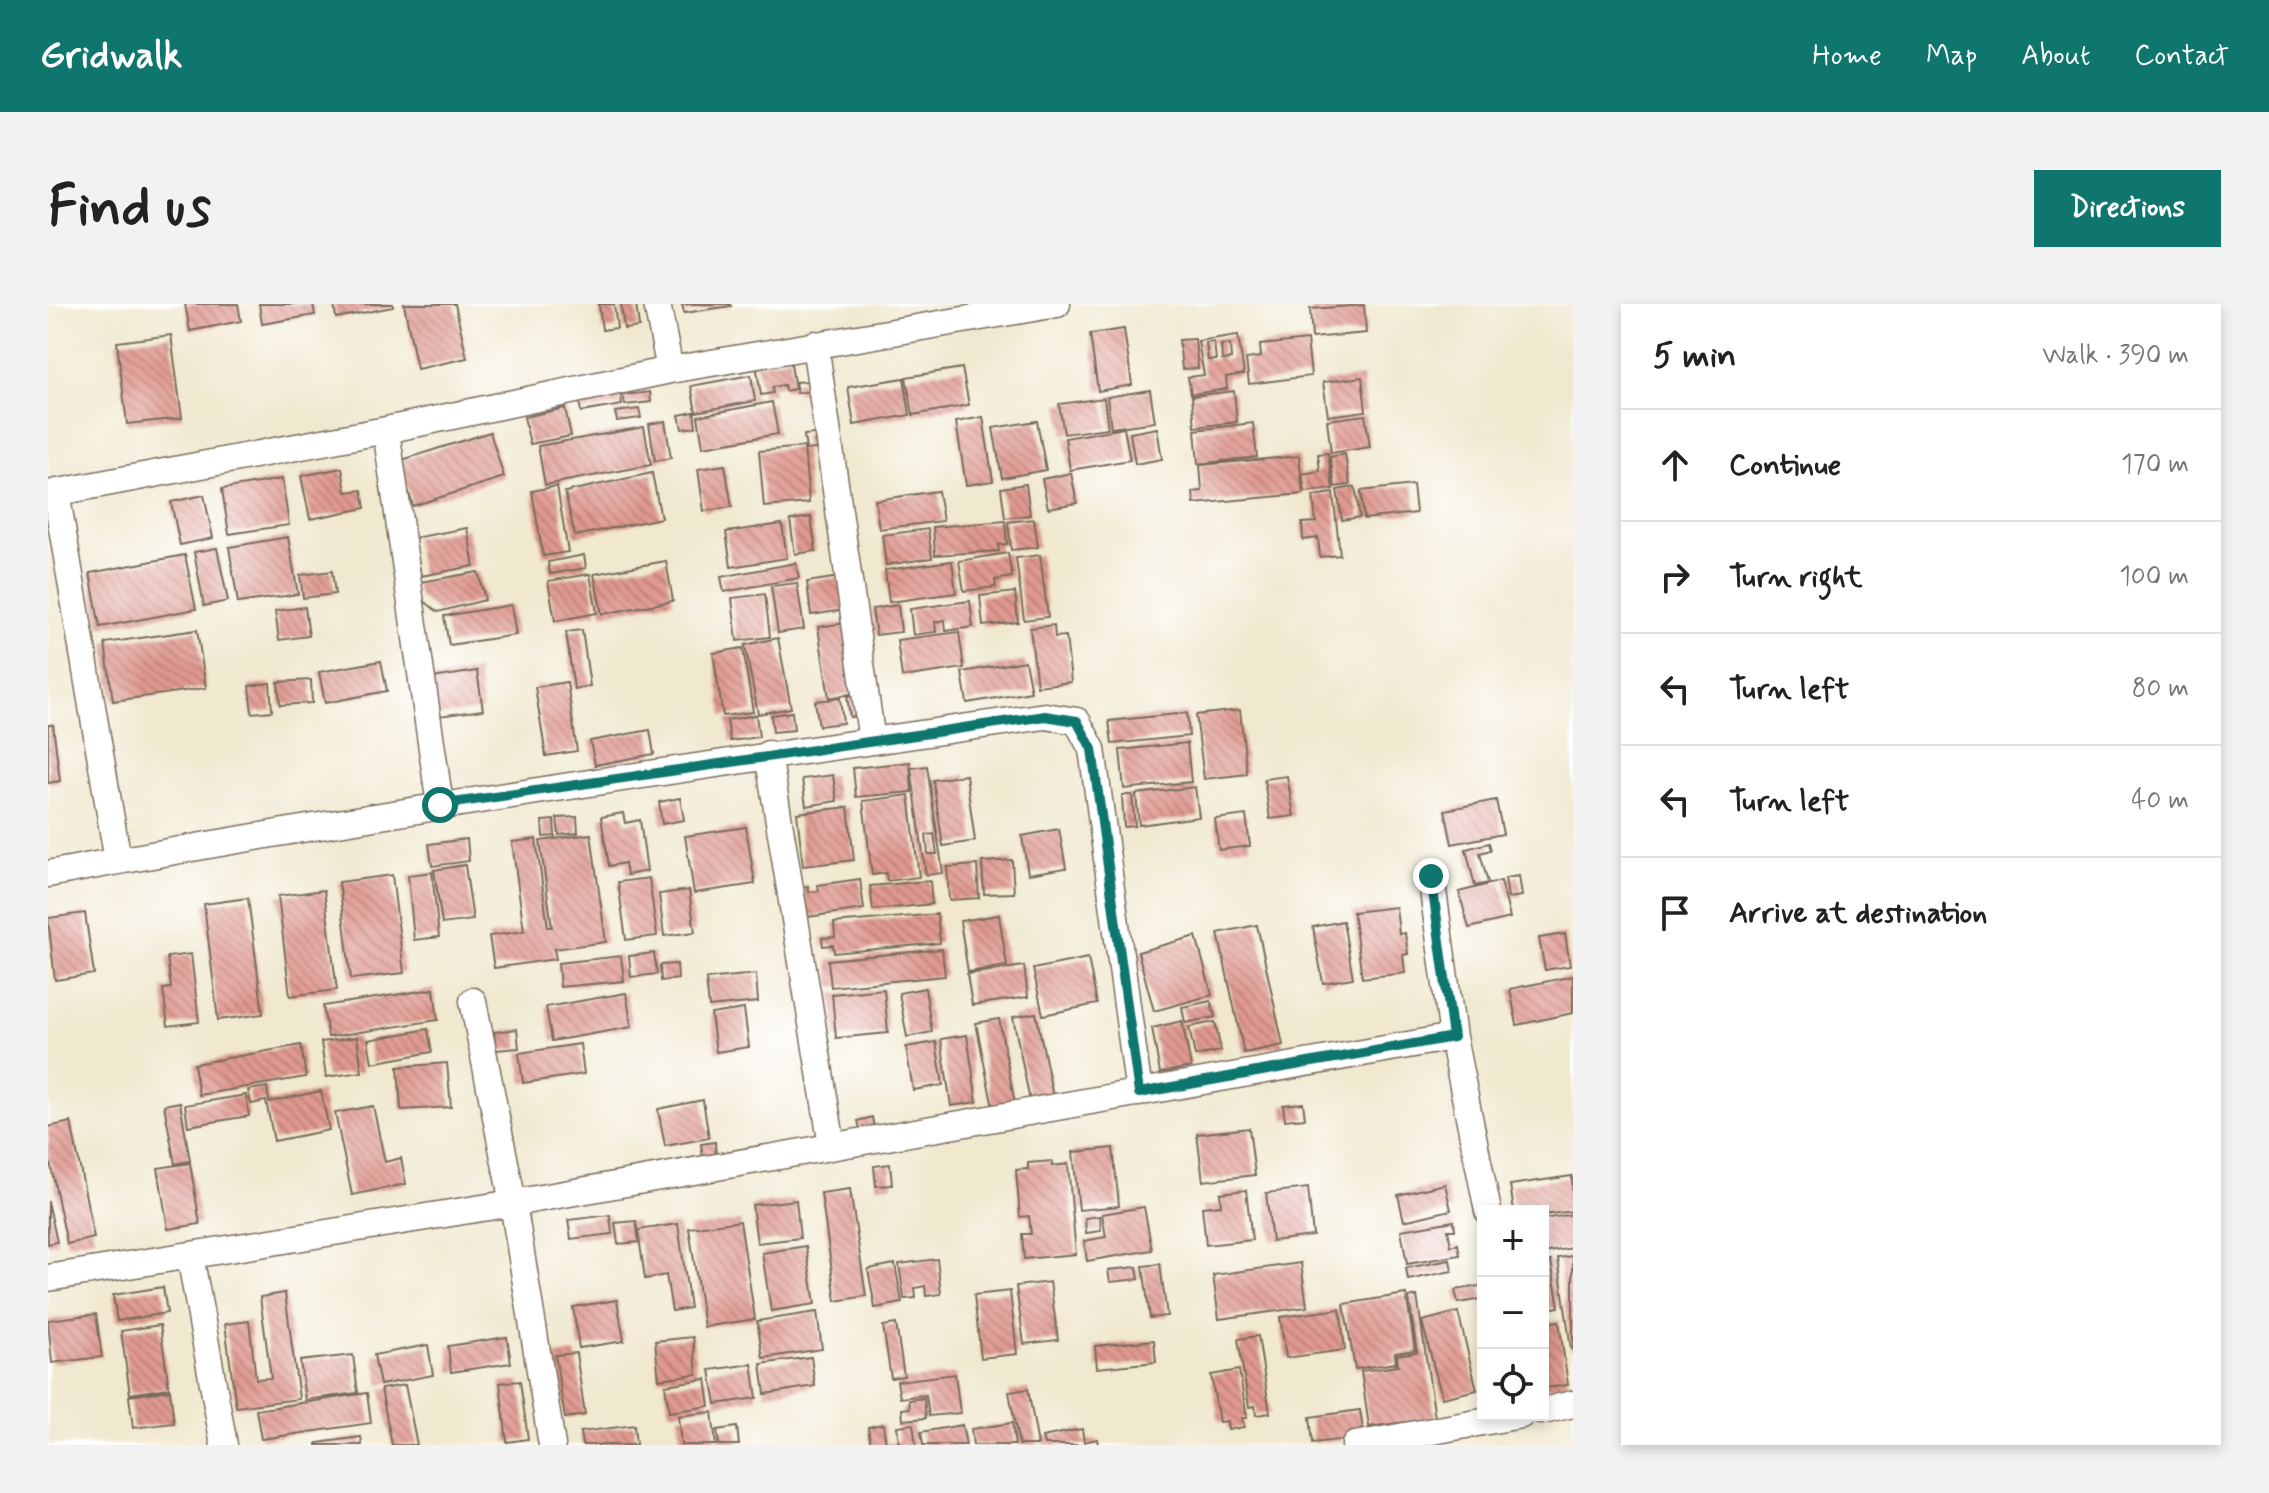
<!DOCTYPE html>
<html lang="en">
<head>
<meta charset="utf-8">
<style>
	:root { --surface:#fff; --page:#f2f2f2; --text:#222; --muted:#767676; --line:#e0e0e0; --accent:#0f766e }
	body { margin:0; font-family:Mynerve,sans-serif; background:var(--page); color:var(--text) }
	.controls { position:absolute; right:24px; bottom:24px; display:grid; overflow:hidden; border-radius:0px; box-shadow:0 4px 12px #0003 }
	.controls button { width:72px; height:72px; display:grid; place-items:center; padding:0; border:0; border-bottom:2px solid var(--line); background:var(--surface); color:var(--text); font:40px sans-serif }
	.stop { position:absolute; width:24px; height:24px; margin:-18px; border:6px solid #0f766e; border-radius:50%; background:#fff }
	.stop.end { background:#0f766e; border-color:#fff; box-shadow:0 2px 8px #0008 }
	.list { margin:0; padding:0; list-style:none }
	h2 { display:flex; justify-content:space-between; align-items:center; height:104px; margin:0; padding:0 32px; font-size:34px }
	h2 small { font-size:26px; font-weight:400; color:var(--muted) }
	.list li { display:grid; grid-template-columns:52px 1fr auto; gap:24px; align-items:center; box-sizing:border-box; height:112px; padding:0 32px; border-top:2px solid var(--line) }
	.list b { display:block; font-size:30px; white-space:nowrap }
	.list em { font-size:26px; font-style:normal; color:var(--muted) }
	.icon { flex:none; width:44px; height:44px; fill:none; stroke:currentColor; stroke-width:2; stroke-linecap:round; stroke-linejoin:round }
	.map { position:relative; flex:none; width:1525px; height:1141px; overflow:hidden; border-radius:0px }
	header { display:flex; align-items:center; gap:48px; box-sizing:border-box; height:112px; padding:0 40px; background:var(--accent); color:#fff }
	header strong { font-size:38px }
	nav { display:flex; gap:44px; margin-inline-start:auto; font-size:28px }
	.intro { display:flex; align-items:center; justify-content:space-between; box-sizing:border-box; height:192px; padding:0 48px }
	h1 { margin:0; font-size:56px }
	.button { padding:20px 36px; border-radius:0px; background:var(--accent); color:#fff; font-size:28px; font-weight:700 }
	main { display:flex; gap:48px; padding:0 48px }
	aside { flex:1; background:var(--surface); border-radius:0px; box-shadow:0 4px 12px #0003 }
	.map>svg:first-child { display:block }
	.building { fill:url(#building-back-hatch); fill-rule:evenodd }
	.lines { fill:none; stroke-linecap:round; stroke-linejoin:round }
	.minor-casing { stroke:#7a6c5c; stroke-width:29 }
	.minor { stroke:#fff; stroke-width:26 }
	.route { stroke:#0f766e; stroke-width:10 }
</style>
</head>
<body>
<header>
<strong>Gridwalk</strong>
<nav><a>Home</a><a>Map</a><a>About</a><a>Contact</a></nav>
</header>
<div class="intro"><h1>Find us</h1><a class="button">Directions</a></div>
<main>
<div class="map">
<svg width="1525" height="1141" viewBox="0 0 1525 1141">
	<defs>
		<pattern id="building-back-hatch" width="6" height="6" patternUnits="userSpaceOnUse" patternTransform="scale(2)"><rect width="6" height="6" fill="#e09990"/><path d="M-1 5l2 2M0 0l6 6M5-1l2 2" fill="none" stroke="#b77d75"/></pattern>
	</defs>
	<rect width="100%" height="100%" fill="#fff"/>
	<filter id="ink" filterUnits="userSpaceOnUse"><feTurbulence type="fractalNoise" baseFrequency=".0125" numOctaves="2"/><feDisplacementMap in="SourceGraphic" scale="16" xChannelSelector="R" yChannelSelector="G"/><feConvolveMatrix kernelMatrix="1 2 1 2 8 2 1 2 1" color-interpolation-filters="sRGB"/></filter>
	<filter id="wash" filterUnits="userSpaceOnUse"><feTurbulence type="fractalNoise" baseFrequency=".006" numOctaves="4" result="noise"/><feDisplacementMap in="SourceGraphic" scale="32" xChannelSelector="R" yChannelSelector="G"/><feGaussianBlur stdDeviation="1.8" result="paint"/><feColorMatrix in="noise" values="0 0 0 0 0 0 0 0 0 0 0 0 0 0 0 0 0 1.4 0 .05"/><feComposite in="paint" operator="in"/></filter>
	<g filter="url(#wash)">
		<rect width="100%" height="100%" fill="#f0e8cf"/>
		<g id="blocks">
			<path class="building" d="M137 0H190L193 17 142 27Z
				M211 0H265L267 11 214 20Z
				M286 0H345V3L288 14Z
				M356 0H407L419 54 369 65Z
				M551 0H566L569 24 554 26Z
				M573 0H588L591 23 576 25Z
				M634 0H682L683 2 636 9Z
				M1316 1 1318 29 1264 34 1262 5Z
				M1076 25 1084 81 1050 87 1042 30Z
				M123 31 134 114 79 120 69 38Z
				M1190 31 1196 70 1178 73 1179 85 1143 90 1140 73 1156 71 1150 37ZM1166 38 1168 56H1160L1158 39ZM1182 40 1183 55 1174 56 1173 41Z
				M1147 35 1150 64 1134 65 1131 36Z
				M1259 36 1263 72 1201 80 1198 55 1213 53 1212 41Z
				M742 54 747 85 737 87 736 81 724 83 725 89 713 91 708 60Z
				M914 64 921 101 865 111 858 73Z
				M703 71 707 97 648 108 643 82Z
				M1314 73 1318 107 1280 112 1275 78Z
				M856 74 862 111 806 121 800 83Z
				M762 77 764 87 749 89 747 78Z
				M1102 86 1107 118 1063 124 1059 93Z
				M1186 87 1189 118 1147 123 1144 92Z
				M572 88 574 101 533 108 531 96Z
				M602 88 603 98 577 101 575 91Z
				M1056 94 1060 124 1016 130 1011 100Z
				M724 98 730 130 655 143 650 112Z
				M517 104 523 132 482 140 476 113Z
				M591 105 593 114 569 117 567 108Z
				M646 108 648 123 634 125 631 111Z
				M1317 111 1322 143 1283 149 1279 116Z
				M935 113 945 177 918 181 908 118Z
				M617 117 623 154 607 157 601 120Z
				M989 117 998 166 954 174 945 124Z
				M1205 119 1209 153 1150 160 1147 126Z
				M596 123 603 161 497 181 490 142Z
				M1076 124 1082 156 1022 166 1017 134Z
				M1109 124 1114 155 1087 160 1082 129Z
				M442 128 456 173 365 202 351 157Z
				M773 129 775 144 758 146 756 131Z
				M756 143 761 199 716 203 711 147Z
				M1280 149 1285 185 1257 188 1254 170 1272 167 1270 150Z
				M1297 150 1302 181 1287 183 1282 153Z
				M1251 152 1255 190 1146 200 1145 188 1154 187 1152 161Z
				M677 161 684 203 656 207 650 165Z
				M294 164 298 188 314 186 317 204 262 215 253 172Z
				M604 169 613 214 527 232 517 188Z
				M1023 169 1029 199 1000 204 994 175Z
				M234 175 241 221 181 230 174 185Z
				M978 180 982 211 957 214 953 184Z
				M1365 181 1368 209 1316 215 1313 187Z
				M509 182 520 248 495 252 484 187Z
				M1307 183 1312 213 1294 216 1289 186Z
				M890 187 895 217 831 225 827 196Z
				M1285 189 1292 251 1272 253 1270 234 1255 236 1254 219 1268 218 1265 192Z
				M156 191 165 234 132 241 123 198Z
				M763 213 768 247 747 250 742 216Z
				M986 215 990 243 963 246 960 218Z
				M957 217 959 240 950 241 951 247 887 251 885 223Z
				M734 220 739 254 683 263 678 228Z
				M419 224 426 262 373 272 366 234Z
				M880 225 884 254 838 261 834 231Z
				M240 233 250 290 190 299 181 243Z
				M169 244 180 297 156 302 146 248Z
				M960 249 964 273 947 276 948 283 916 287 911 257Z
				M137 251 148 305 52 323 42 269Z
				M536 251 538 264 502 270 500 258Z
				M992 251 1000 313 976 316 968 254Z
				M618 257 625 297 554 310 546 270Z
				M904 257 908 289 841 298 837 266Z
				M748 259 751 274 676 288 673 273Z
				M284 267 287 290 255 294 252 271Z
				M430 268 437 296 390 308 371 293 367 279Z
				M542 270 549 309 507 317 500 277Z
				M792 273 796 306 763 311 759 278Z
				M749 279 756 325 730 329 723 282Z
				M967 288 970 318 935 322 932 292Z
				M717 290 722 333 689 337 684 294Z
				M922 297 925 323 898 327 897 316 887 318 888 328 865 331 862 305Z
				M463 301 468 331 401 341 396 312Z
				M850 301 853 328 828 331 824 305Z
				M257 303 261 332 231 336 227 307Z
				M797 319 808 389 781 394 770 323Z
				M1006 321 1007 333 1018 332 1023 378 989 382 982 324Z
				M149 326 158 384 65 397 57 339Z
				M534 326 542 382 526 385 518 328Z
				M911 328 916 364 854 373 849 336Z
				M730 334 743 404 710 410 697 341Z
				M695 344 705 408 675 412 665 349Z
				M333 357 339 387 277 399 271 368Z
				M977 357 983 388 919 399 914 368Z
				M429 367 435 406 384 413 378 375Z
				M263 376 264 399 232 401 230 378Z
				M519 378 529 447 498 452 487 383Z
				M222 379 224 407 204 409 201 382Z
				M812 391 815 411 802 413 799 392Z
				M792 394 795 419 771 422 767 397Z
				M1192 406 1199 470 1156 475 1148 411Z
				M744 408 746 426 725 428 723 411Z
				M1139 409 1141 432 1064 440 1061 417Z
				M708 411 711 433 682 437 679 416Z
				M0 421H5L12 477 0 479Z
				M602 426 606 450 547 461 542 437Z
				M1139 439 1143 478 1076 485 1072 446Z
				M862 458 864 488 808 493 805 464Z
				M879 462 895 569 878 571 863 464ZM886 530 889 550H880L878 531Z
				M785 471 789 497 758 502 754 475Z
				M918 471 927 537 895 542 885 476Z
				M1239 472 1246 512 1222 515 1216 475Z
				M1147 483 1151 513 1091 521 1088 490Z
				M861 491 871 573 839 577 838 569 824 571 815 497Z
				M1074 491H1084L1087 522 1076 523Z
				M632 494 636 516 614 520 611 498Z
				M1448 496 1455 530 1404 540 1397 506Z
				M800 503 806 556 755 562 749 509Z
				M575 509 577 519 592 516 599 567 579 571 577 559 561 562 553 513Z
				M1198 511 1202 542 1171 546 1167 515Z
				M529 513 530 529 511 531 509 514Z
				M506 516 507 532 495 533 494 517Z
				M698 523 707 580 646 589 637 532Z
				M1011 525 1018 564 980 570 974 532Z
				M543 530 558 638 506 645 508 655 446 664 441 632 476 627 464 538 488 535 500 623H504L492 537Z
				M419 535 421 557 384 562 381 540Z
				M1441 539 1443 546 1432 549 1440 579 1427 582 1418 545Z
				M964 556 966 589 936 590 934 558Z
				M417 561 425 616 394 620 386 566Z
				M929 561 931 594 901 596 899 563Z
				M384 568 391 633 366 636 360 571Z
				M344 571 356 669 303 675 291 578Z
				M1471 572 1474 592 1460 594 1457 574Z
				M601 574 609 632 578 636 570 578Z
				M812 575 816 605 759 613 755 583 760 582 761 588 771 587 770 581Z
				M882 577 884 600 825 606 822 582Z
				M1453 577 1462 614 1421 624 1411 588Z
				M276 586 289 686 242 692 230 592Z
				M641 586 647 628 616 632 611 590Z
				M200 594 215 710 170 716 156 600Z
				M1348 603 1351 630 1357 629 1360 650 1355 651 1357 669 1314 674 1305 608Z
				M37 609 46 670 7 676 0 614Z
				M889 610 892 639 786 649 785 641 775 642 774 634 787 633 786 619Z
				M951 611 959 662 920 668 912 617Z
				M1295 617 1305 674 1275 679 1265 623Z
				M1209 621 1235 741 1196 749 1170 629Z
				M1517 630 1522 662 1497 666 1491 634Z
				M1148 632 1164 691 1106 707 1090 648Z
				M894 645 897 672 783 683 780 656Z
				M606 649 609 670 583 673 581 652Z
				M143 650 151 718 120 722 115 685 123 684 119 653Z
				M573 652 576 677 512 683 510 659Z
				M1040 654 1049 700 995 711 985 665Z
				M629 660 630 675 613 677 612 661Z
				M976 662 980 693 924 701 919 670Z
				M708 670 710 698 661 703 658 675Z
				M1525 672V709L1469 721 1462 685Z
				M877 684 884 728 859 733 851 689Z
				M386 685 390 716 280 733 275 702Z
				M836 685 840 729 788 734 784 690Z
				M578 689 584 723 504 737 498 703Z
				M1163 697 1167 713 1137 719 1134 703Z
				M696 705 701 743 668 748 663 710Z
				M988 709 1005 793 982 797 965 713Z
				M951 715 967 800 945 804 928 719Z
				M1134 717 1143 763 1112 769 1104 724Z
				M1167 718 1173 747 1147 752 1141 723Z
				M380 725 384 748 324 759 320 736Z
				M469 725 471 744 448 746 446 728Z
				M919 731 929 798 903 802 893 735Z
				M309 733 314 768 278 773 273 738Z
				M888 738 895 781 865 786 858 743Z
				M532 740 536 770 475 779 471 749Z
				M253 741 258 773 151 791 146 760Z
				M399 759 403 803 353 806 350 763Z
				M219 783 221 798 273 787 281 826 226 837 218 797 203 800 200 786Z
				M198 791 201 812 140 822 137 801Z
				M655 796 661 834 617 842 610 805Z
				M132 798 142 857 127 860 116 801Z
				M1255 799 1257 814 1237 816 1235 801Z
				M325 802 337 858 353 854 358 880 304 891 287 809Z
				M824 813 827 828 814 832 810 817Z
				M23 818 46 934 19 940 0 848V823Z
				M1201 824 1207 871 1155 877 1149 830Z
				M667 838 668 852 655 853 653 840Z
				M1065 844 1071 902 1031 906 1025 848Z
				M1004 857V862L1020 860 1028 950 976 955 974 930H983L981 912 972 913 968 866 980 865V859Z
				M142 859 152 920 120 925 110 864Z
				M842 860 844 881 828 882 826 862Z
				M1524 872 1525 907 1495 911V907H1466L1462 881Z
				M1397 880 1403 906 1356 917 1350 891Z
				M1260 884 1265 932 1224 937 1218 889Z
				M802 885 818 992 788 997 773 889Z
				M1198 886 1204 936 1158 941 1154 903 1173 901 1172 889Z
				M748 896 752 934 709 939 704 901Z
				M0 897 9 938 0 940Z
				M1096 903 1104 946 1039 957 1036 937 1058 933 1054 910Z
				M1525 910V944L1495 949V915Z
				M562 911 564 930 523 935 520 916Z
				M1052 912 1053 927 1038 929 1037 914Z
				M588 917 591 938 570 940 567 919Z
				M692 917 707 1015 656 1023 641 924Z
				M1406 917 1407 926H1400L1403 942 1410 940 1412 951 1359 960 1353 926Z
				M630 920 642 1004 624 1007 618 971 597 975 590 926Z
				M758 942 767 1000 723 1007 714 949Z
				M1525 952V1045H1523L1510 954Z
				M889 955 893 990 878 992 877 982 867 984 868 994 856 995 851 960Z
				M1402 956 1404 967 1360 976 1358 964Z
				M1503 957 1511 1003 1495 1006V958Z
				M1253 959 1259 1003 1171 1015 1165 971Z
				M847 960 854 999 827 1004 820 965Z
				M1112 960 1119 1012 1102 1014 1095 962Z
				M1089 963 1091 975 1062 978 1060 966Z
				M1002 978 1010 1036 976 1040 968 982Z
				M1432 982 1435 995 1410 999 1407 986Z
				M115 983 119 1009 69 1017 65 991Z
				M962 987 969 1050 933 1054 926 991Z
				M237 989 251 1095 188 1103 177 1020 201 1017 208 1075 223 1074 212 993Z
				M1358 990 1367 1046 1347 1049 1348 1059 1307 1065 1296 1000Z
				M1369 992 1387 1114 1321 1123 1313 1067 1350 1062 1349 1051 1369 1048 1361 994Z
				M569 996 576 1037 531 1044 525 1003Z
				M1292 1005 1297 1046 1238 1054 1232 1013Z
				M769 1008 774 1045 715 1054 709 1017Z
				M1410 1008 1429 1086 1394 1094 1374 1017Z
				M48 1010 54 1053 4 1059 0 1016Z
				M1511 1017 1520 1081 1497 1084 1495 1019Z
				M848 1020 856 1072 843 1074 835 1022Z
				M112 1021 121 1084 82 1090 73 1027Z
				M1210 1032 1222 1109 1208 1111 1207 1102 1201 1103 1190 1035Z
				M459 1033 463 1059 403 1068 400 1042Z
				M645 1033 649 1070 611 1075 607 1037Z
				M1106 1036 1108 1058 1049 1064 1047 1042Z
				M380 1041 385 1071 332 1081 326 1051Z
				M528 1049 537 1111 517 1114 507 1051Z
				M305 1051 310 1089 257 1096 252 1057Z
				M763 1053 767 1082 717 1090 713 1060Z
				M704 1060 709 1094 668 1100 662 1066Z
				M1191 1066 1199 1114H1194L1196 1123 1180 1126 1179 1117 1171 1118 1163 1071Z
				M907 1070 912 1109 881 1112 878 1091 852 1094 849 1077Z
				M658 1075 662 1102 621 1108 617 1081Z
				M472 1077 480 1135 459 1138 452 1079Z
				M357 1081 369 1141H344L333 1085Z
				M980 1085 990 1141H971L961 1088Z
				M122 1086 126 1119 85 1124 81 1092Z
				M319 1089 323 1119 213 1135 208 1106Z
				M876 1094 878 1114 855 1116 854 1105 862 1104 861 1096Z
				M1312 1106 1316 1133 1265 1139 1262 1113Z
				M664 1108 668 1141H633L630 1112Z
				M964 1119 967 1141H925L923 1125Z
				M835 1120 838 1139 851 1138 849 1122 865 1120 868 1141H823L820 1123Z
				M586 1121 588 1141H534L532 1128Z
				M914 1121 918 1141H875L873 1128Z
				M689 1123 691 1141H671L669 1126Z
				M1034 1125 1036 1138 1049 1135 1050 1141H996L994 1133Z
				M313 1133 314 1141H269V1139Z"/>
		</g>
	</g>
	<g filter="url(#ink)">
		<use href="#blocks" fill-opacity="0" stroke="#7a6c5c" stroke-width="2"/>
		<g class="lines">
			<defs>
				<path id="minor" d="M609 0 622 66
					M767 40 824 437
					M338 126 392 501
					M8 188 70 557
					M0 190 338 126 622 66 1009 0
					M720 450 784 842
					M0 570C331 508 664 460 997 412L1029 417 1044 445 1091 789
					M1383 572 1405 733 1440 907
					M425 697 465 899 504 1141
					M142 951 176 1141
					M0 974 465 899 1405 733
					M1495 1107 1525 1100
					M1307 1141 1473 1111"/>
			</defs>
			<use href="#minor" class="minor-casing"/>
			<use href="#minor" class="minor"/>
		</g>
	</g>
	<g class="lines" filter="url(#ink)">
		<path class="route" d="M392 501 997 412 1029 417 1044 445 1091 789 1405 733 1383 572"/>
	</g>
</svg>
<div class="controls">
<button>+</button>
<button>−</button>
<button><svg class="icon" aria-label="locate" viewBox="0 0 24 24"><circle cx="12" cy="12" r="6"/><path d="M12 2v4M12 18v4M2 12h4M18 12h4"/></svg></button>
</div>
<div class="stop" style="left:392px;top:501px"></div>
<div class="stop end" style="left:1383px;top:572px"></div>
</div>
<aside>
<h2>5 min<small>Walk · 390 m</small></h2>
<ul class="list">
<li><svg class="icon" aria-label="ahead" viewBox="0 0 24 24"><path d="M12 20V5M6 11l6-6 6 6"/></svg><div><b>Continue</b></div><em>170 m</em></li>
<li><svg class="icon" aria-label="right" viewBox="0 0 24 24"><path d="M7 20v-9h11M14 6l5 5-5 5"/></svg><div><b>Turn right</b></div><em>100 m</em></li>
<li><svg class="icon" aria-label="left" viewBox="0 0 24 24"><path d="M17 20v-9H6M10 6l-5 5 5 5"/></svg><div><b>Turn left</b></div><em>80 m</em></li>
<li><svg class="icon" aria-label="left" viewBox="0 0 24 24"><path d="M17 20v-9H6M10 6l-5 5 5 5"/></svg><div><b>Turn left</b></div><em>40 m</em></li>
<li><svg class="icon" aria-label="arrive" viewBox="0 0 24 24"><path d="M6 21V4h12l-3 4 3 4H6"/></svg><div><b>Arrive at destination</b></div></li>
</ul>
</aside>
</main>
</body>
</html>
